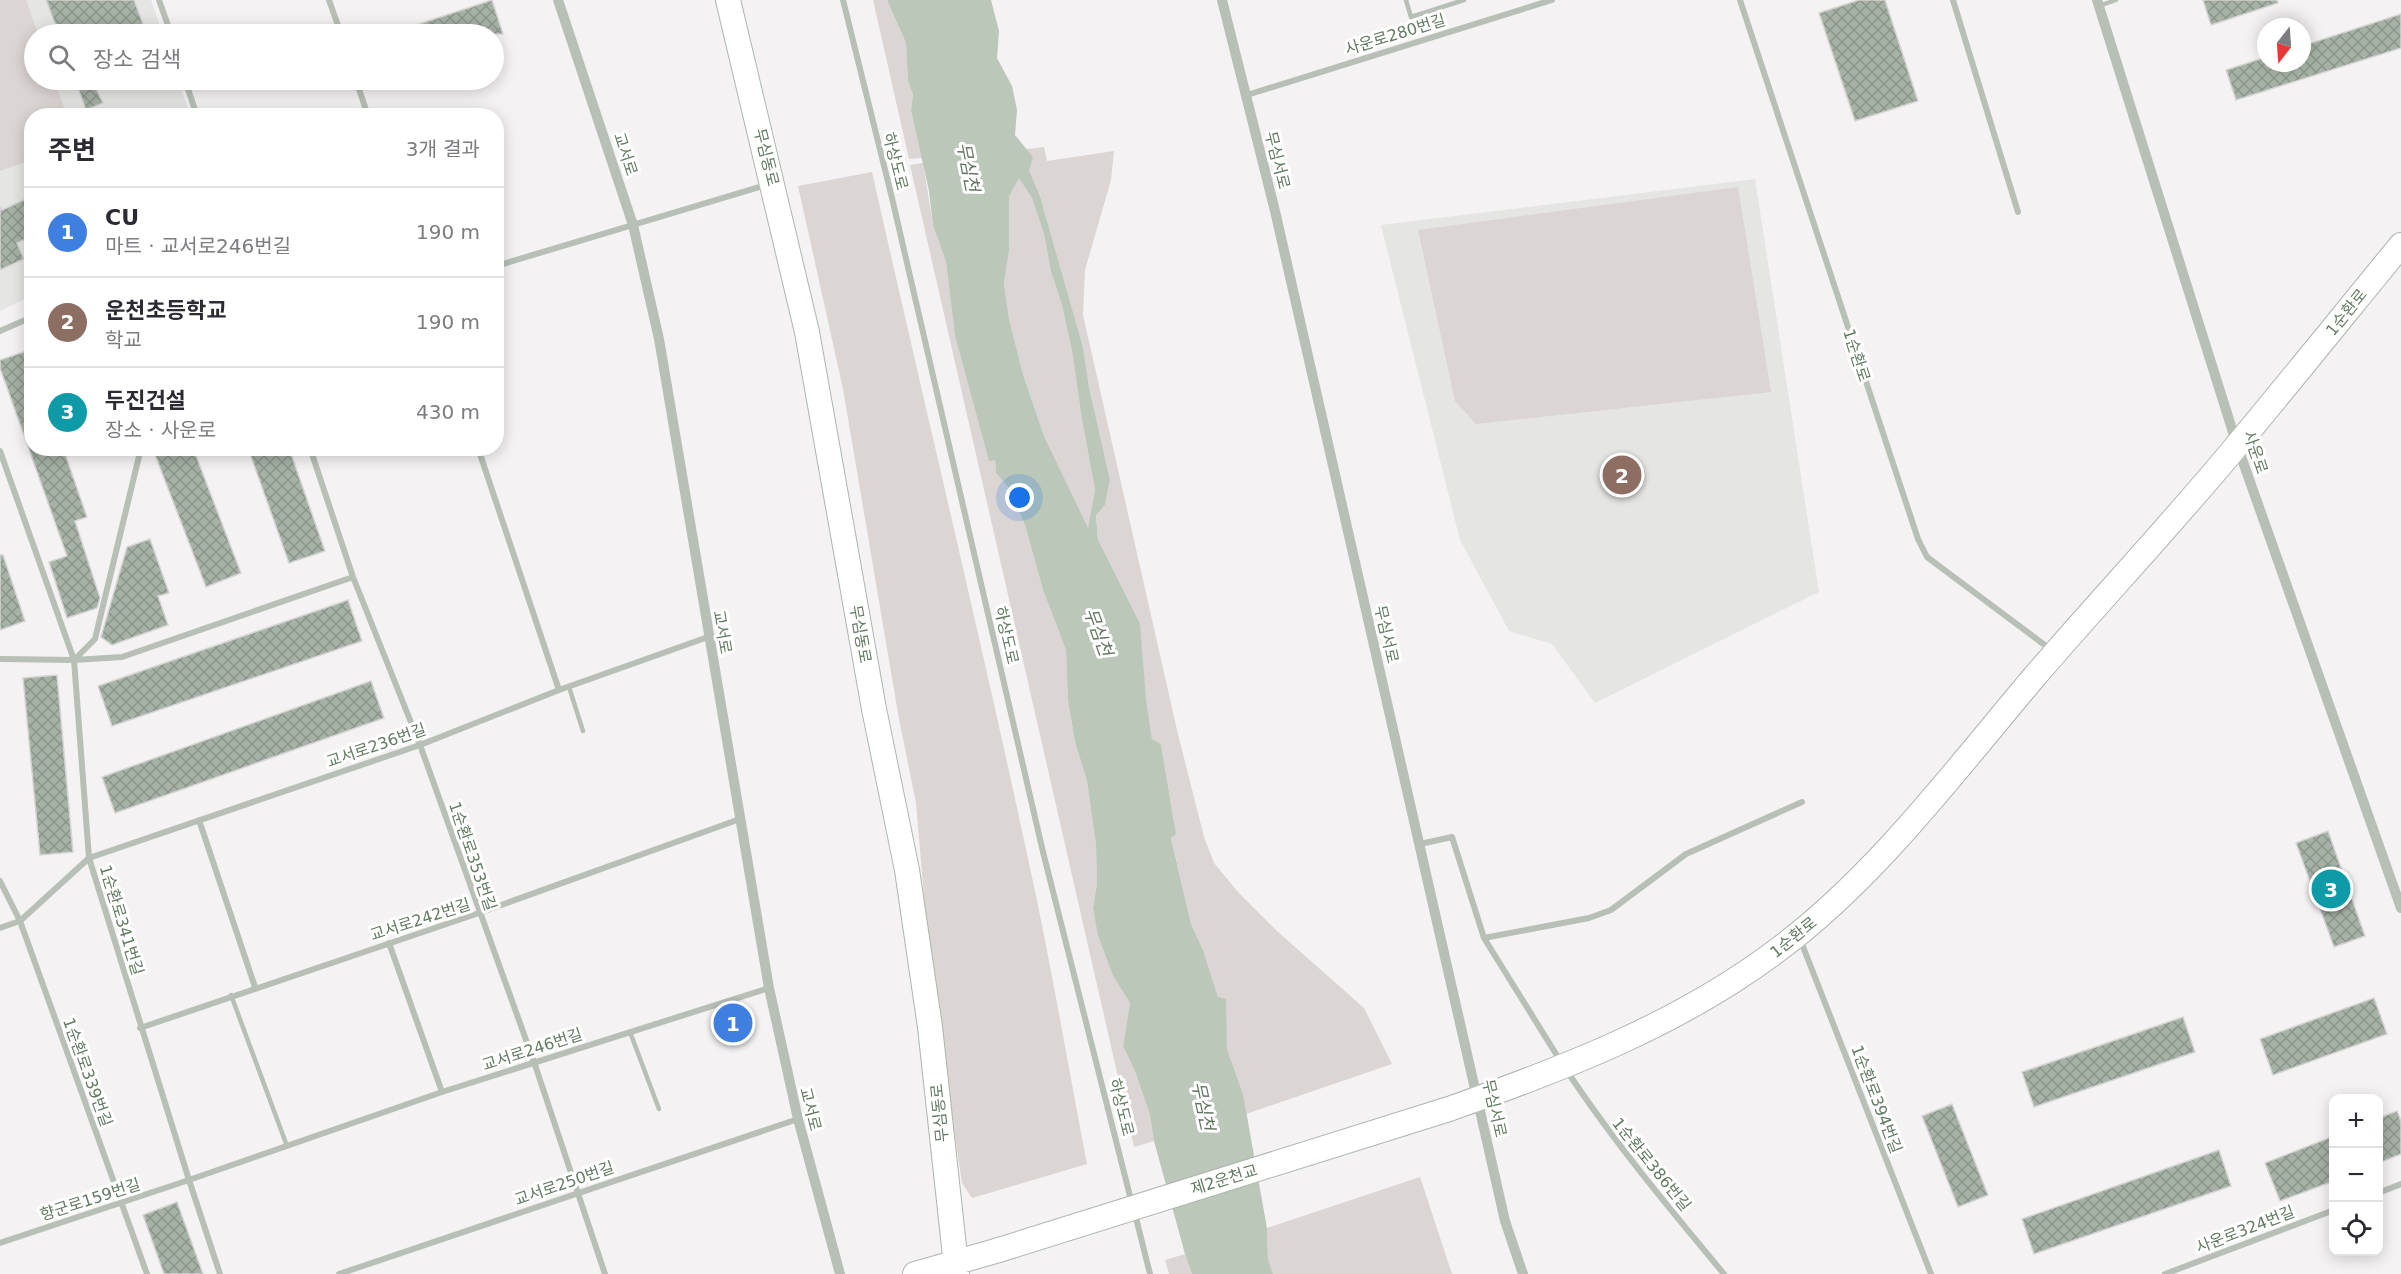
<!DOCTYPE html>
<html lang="ko">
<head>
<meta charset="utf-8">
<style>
	:root { --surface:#fff; --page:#f2f2f3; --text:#2b2b33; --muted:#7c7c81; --line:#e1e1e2; --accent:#1a73e8 }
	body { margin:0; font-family:"DejaVu Sans","Noto Sans KR",sans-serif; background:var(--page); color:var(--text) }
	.controls { position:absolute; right:18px; bottom:18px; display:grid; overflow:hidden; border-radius:12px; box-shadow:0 3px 15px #0003 }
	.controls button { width:54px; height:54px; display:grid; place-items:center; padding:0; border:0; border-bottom:2px solid var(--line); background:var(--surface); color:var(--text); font:30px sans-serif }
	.compass { position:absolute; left:2257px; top:18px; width:54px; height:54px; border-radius:50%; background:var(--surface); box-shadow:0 3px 15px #0003; rotate:197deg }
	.you { position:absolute; left:1020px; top:498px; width:21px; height:21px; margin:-15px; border:4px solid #fff; border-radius:50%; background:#1a73e8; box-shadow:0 0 0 9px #1a73e833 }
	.badge { display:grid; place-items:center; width:39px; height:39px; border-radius:50%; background:var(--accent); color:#fff; font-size:20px; font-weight:700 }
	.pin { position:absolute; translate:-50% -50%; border:3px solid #fff; box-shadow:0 2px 6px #0006 }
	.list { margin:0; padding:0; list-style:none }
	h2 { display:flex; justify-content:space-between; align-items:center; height:78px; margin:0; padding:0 24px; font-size:26px }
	h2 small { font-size:20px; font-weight:400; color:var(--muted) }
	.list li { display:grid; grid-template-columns:39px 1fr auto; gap:18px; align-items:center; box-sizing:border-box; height:90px; padding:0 24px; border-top:2px solid var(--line) }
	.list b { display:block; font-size:22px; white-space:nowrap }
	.list p { margin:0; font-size:20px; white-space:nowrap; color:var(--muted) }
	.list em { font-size:20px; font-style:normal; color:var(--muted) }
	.icon { flex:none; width:33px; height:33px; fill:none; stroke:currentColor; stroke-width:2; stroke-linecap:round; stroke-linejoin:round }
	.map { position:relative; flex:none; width:2401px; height:1274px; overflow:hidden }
	.search { position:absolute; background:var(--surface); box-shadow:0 3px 15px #0003; left:24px; top:24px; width:480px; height:66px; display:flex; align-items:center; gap:15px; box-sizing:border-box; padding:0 21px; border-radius:33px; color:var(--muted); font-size:22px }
	.panel { position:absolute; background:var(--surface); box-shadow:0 3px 15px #0003; left:24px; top:108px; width:480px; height:348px; border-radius:24px }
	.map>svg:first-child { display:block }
	.built { fill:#e5e5e4 }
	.green { fill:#dbd5d3 }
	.water { fill:#bbc7b9; fill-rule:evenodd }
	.building { fill:url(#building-cross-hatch); stroke:#d6d4d5; stroke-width:1.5 }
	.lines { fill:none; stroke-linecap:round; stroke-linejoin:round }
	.secondary-casing { stroke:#acb6ac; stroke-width:26 }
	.service { stroke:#b7bfb7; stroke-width:4.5 }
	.minor { stroke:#b7bfb7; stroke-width:6 }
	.tertiary { stroke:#b7bfb7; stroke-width:10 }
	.secondary { stroke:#fff; stroke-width:24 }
	.secondary-bridge-casing { stroke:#acb6ac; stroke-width:26; stroke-linecap:butt }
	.secondary-bridge { stroke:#fff; stroke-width:24 }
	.labels { text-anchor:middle; stroke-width:6; stroke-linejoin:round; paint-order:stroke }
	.street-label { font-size:16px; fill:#637a63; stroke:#fff }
	.water-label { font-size:18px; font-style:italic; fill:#62765e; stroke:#fff }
</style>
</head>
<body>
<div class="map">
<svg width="2401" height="1274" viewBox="0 0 2401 1274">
	<defs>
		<pattern id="building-cross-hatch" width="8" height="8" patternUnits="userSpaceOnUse" patternTransform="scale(1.5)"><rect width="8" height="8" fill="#a6b2a6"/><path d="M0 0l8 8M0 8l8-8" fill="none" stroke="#8b968b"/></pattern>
	</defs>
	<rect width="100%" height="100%" fill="#f5f2f3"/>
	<path class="built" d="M0 0H151L163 34H34V80H178L190 115 32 116 31 296 0 311Z
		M1755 179 1819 592 1595 703 1552 644 1509 631 1460 540 1381 225Z"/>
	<path class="green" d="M0 0H26L38 34H34V80H54L67 115 32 116 31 160 0 171Z
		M873 0H887L906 43 908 81 913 95 911 110 922 158 909 159Z
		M1044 147 1047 161 1114 151 1111 180 1085 270 1083 315 1177 730 1204 837 1214 863 1238 892 1277 931 1364 1008 1392 1064 1246 1114 1243 1094 1227 1049 1226 1026 1218 997 1203 950 1191 924 1171 837 1174 821 1161 744 1152 739 1146 699 1114 576 1098 540 1096 514 1105 505 1110 480 1089 387 1083 347 1040 196 1029 170 1026 149Z
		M923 163 933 225 946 262 955 336 989 460H995L996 473 1008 487 1025 525 1043 590 1066 650 1068 701 1075 742 1087 781 1096 845 1097 884 1093 908 1099 935 1113 976 1130 1003 1123 1046 1135 1071 1150 1115 1154 1141 1134 1147 910 165Z
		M872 172C923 399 978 626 1027 854 1050 957 1067 1061 1087 1164L972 1198 962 1183 942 1049 926 920 916 803 899 719 843 389 798 186Z
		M1019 177 1032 198 1044 234 1051 272 1062 305 1072 351 1082 420 1095 490 1088 529 1044 436 1023 374 1009 319 1004 283 1009 251V197Z
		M1738 187 1771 392 1476 424 1455 401 1418 230Z
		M1420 1177 1452 1274H1273L1268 1259 1267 1228Z
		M1185 1254 1192 1274H1169L1165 1260Z"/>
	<path class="water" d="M887 0H991L999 31 997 58 1012 86 1017 110 1015 135 1033 157 1029 170 1040 196 1083 347 1089 387 1110 480 1105 505 1096 515 1098 540 1140 624 1146 699 1152 739 1161 744 1176 834 1171 838 1191 924 1203 950 1218 997 1226 999 1227 1049 1243 1094 1267 1228 1268 1259 1273 1274H1192L1185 1254 1154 1141 1150 1115 1135 1071 1123 1046 1130 1003 1113 976 1098 935 1093 908 1097 884 1096 845 1087 781 1075 742 1068 701 1066 650 1043 590 1025 525 1008 487 996 473 995 460 989 461 955 336 946 262 933 225 929 191 911 110 913 95 908 81 906 43ZM1019 178 1032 198 1044 234 1051 272 1062 305 1072 351 1082 420 1095 490 1088 528 1044 436 1023 374 1009 319 1004 283 1009 251V197Z"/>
	<path class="building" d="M46 0H134L147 34H59Z
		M492 0 503 34H399L398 31Z
		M1859 0H1885L1918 101 1855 121 1819 13Z
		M2203 0H2277L2278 3 2211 25Z
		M2401 14V48L2236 100 2226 70 2266 57V63H2302V46Z
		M75 80H92L103 103 86 110Z
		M32 196V236L17 243 24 259 0 270V207L2 210Z
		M32 349V448H63L87 517 75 521 100 598 97 608 67 618 49 562 67 556 0 368V360Z
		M164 448H193L241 573 206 587 154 452Z
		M248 448H289L325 551 289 563Z
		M150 539 169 593 158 596 168 625 112 645 101 637 127 547Z
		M0 555H3L25 621 0 630Z
		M348 600 362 641 112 726 98 686Z
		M57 675 73 852 40 855 23 678Z
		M371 681 384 718 115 813 102 777Z
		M2328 831 2365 936 2334 947 2296 843Z
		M2374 998 2387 1034 2273 1075 2260 1039Z
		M2183 1017 2195 1052 2034 1107 2022 1072Z
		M1952 1104 1988 1195 1958 1207 1922 1116Z
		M2397 1111 2401 1121V1154L2379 1163V1118Z
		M2334 1136V1181L2280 1201 2265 1163Z
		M2219 1150 2231 1186 2034 1254 2022 1219Z
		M177 1202 203 1274H164L143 1215Z"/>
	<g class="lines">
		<defs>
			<path id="secondary" d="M728 0 807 332 874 709 907 870 930 1027 957 1274
				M1449 1109C1565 1068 1680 1024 1779 949 1876 877 1957 768 2035 676 2102 598 2173 523 2239 443 2293 378 2347 311 2401 245
				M915 1274 999 1250"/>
		</defs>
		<use href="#secondary" class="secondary-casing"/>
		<path class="service" d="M1406 0 1411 17 1464 0
			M2099 6 2116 0
			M569 687 583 731
			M231 995 287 1146
			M630 1032 659 1109"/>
		<path class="minor" d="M159 0 171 34
			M329 0 341 34
			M843 0 892 198 1043 852 1132 1204
			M1740 0 1918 539 1927 557 2050 649
			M1953 0 2018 212
			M185 80 197 116
			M356 80 368 116
			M1247 95 1552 0
			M496 266 766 185
			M0 331 32 317
			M310 448 353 577 420 745 534 1062 605 1274
			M478 448 559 690
			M0 451 74 660 89 858 189 1180 220 1274
			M0 659 74 660 122 657 353 577
			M75 659 95 639 141 448
			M199 820 255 987
			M1420 844 1452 837 1484 938 1561 1062
			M0 881 20 921 147 1274
			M0 928 20 921 89 858 420 745 559 690 708 637
			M1484 938 1589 918 1611 910 1686 854 1802 802
			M1800 939 1931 1274
			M389 943 442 1092
			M140 1028 479 913 740 819
			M1567 1071C1614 1142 1669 1208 1724 1274
			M2378 1193 2401 1184
			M1135 1214 1150 1274
			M0 1243 189 1180 442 1092 769 988
			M339 1274 798 1119
			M2165 1274 2334 1210"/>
		<path class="tertiary" d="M558 0 633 225 659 339 769 988 798 1119 840 1274
			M1222 0 1275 211 1493 1168 1505 1221 1523 1274
			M2097 0 2237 445 2401 908"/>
		<use href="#secondary" class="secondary"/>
		<defs>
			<path id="secondary-bridge" d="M999 1250 1449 1109"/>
		</defs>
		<use href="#secondary-bridge" class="secondary-bridge-casing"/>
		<use href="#secondary-bridge" class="secondary-bridge"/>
	</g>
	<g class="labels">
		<g class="street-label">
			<text transform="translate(1395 34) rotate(-17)" y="6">사운로280번길</text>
			<text transform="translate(626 154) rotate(72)" y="6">교서로</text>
			<text transform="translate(767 157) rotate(76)" y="6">무심동로</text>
			<text transform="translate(1278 160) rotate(76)" y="6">무심서로</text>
			<text transform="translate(896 161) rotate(76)" y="6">하상도로</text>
			<text transform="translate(2346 312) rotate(-51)" y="6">1순환로</text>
			<text transform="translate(1857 355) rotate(72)" y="6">1순환로</text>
			<text transform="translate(2256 452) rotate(71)" y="6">사운로</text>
			<text transform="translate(723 632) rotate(80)" y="6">교서로</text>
			<text transform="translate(861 634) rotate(80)" y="6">무심동로</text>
			<text transform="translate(1387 634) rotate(77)" y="6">무심서로</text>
			<text transform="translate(1007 635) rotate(77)" y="6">하상도로</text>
			<text transform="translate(376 745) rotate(-19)" y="6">교서로236번길</text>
			<text transform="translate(473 856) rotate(71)" y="6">1순환로353번길</text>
			<text transform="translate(420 919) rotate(-18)" y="6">교서로242번길</text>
			<text transform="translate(122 920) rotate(73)" y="6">1순환로341번길</text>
			<text transform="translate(1793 937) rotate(-39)" y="6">1순환로</text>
			<text transform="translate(532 1049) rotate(-18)" y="6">교서로246번길</text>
			<text transform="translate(88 1072) rotate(70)" y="6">1순환로339번길</text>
			<text transform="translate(1877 1099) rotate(69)" y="6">1순환로394번길</text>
			<text transform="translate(1122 1107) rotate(76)" y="6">하상도로</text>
			<text transform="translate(1495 1108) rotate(77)" y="6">무심서로</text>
			<text transform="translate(811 1109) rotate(76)" y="6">교서로</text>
			<text transform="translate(939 1113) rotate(-96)" y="6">무심동로</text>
			<text transform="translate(1652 1164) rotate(51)" y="6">1순환로386번길</text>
			<text transform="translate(1224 1179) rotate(-17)" y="6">제2운천교</text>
			<text transform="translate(564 1183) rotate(-19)" y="6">교서로250번길</text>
			<text transform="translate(90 1199) rotate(-18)" y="6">향군로159번길</text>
			<text transform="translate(2245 1229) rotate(-21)" y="6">사운로324번길</text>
		</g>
		<g class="water-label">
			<text transform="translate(968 167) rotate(79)" y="6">무심천</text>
			<text transform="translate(1098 632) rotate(70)" y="6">무심천</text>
			<text transform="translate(1203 1106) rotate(78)" y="6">무심천</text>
		</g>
	</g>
</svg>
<div class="controls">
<button>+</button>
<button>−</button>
<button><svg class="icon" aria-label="locate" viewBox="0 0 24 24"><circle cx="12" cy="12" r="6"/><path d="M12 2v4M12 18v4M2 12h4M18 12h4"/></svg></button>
</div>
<svg class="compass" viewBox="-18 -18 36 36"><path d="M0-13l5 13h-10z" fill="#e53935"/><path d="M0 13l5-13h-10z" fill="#7c7c81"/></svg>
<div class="you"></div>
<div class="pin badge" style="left:733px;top:1023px;background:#3f7fe0">1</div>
<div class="pin badge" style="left:1622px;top:475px;background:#8d6e63">2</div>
<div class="pin badge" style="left:2331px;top:889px;background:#0f9aa8">3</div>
<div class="search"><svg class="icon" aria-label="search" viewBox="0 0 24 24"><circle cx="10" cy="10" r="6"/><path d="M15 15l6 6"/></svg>장소 검색</div>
<section class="panel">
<h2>주변<small>3개 결과</small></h2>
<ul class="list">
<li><span class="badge" style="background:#3f7fe0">1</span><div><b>CU</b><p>마트 · 교서로246번길</p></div><em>190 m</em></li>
<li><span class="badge" style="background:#8d6e63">2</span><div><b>운천초등학교</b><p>학교</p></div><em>190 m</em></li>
<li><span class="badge" style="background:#0f9aa8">3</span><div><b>두진건설</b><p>장소 · 사운로</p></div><em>430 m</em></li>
</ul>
</section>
</div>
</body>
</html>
